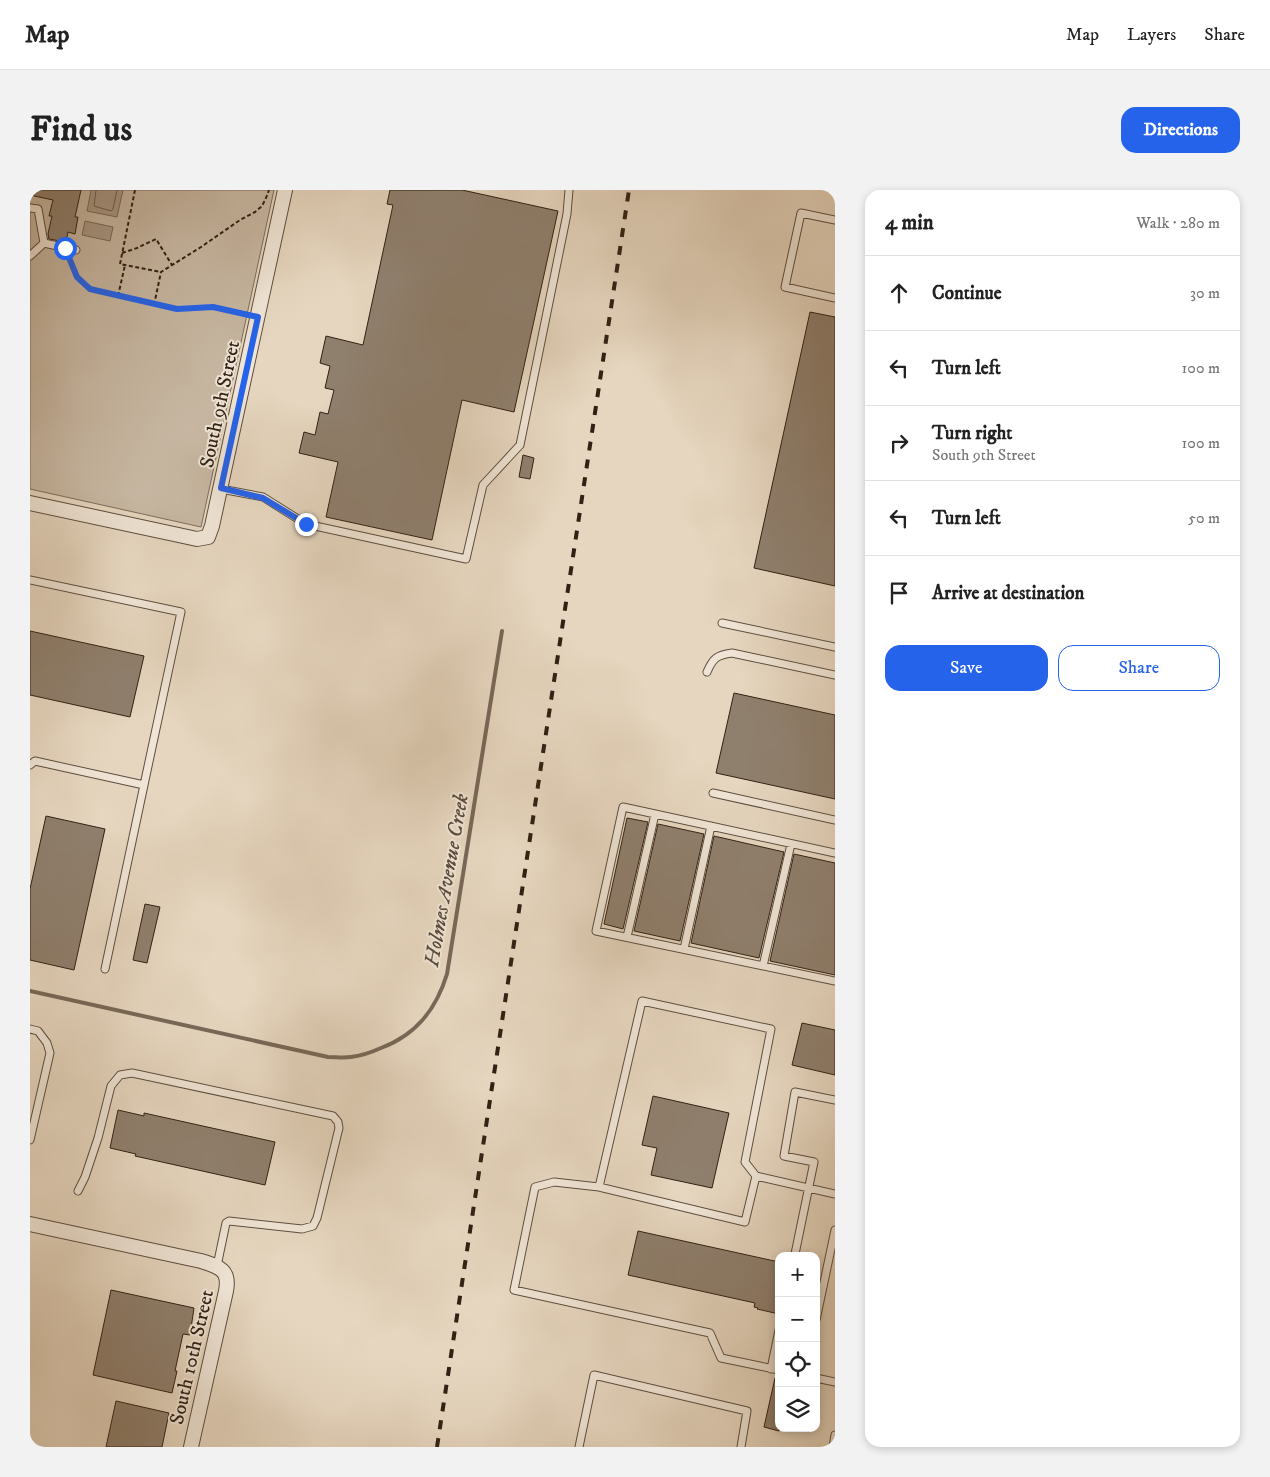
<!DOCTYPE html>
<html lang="en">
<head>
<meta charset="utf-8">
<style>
	:root { --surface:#fff; --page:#f2f2f2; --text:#222; --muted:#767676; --line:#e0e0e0; --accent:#2563eb }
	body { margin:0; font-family:"IM FELL DW Pica",serif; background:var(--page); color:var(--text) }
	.controls { position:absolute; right:15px; bottom:15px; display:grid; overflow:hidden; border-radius:10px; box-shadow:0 2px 8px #0003 }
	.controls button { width:45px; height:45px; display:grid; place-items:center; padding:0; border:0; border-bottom:1px solid var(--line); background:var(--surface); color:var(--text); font:25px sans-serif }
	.stop { position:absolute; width:15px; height:15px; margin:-11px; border:4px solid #2563eb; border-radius:50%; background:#fff }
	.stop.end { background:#2563eb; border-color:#fff; box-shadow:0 1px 5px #0008 }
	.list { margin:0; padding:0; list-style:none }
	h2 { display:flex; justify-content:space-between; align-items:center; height:65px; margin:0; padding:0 20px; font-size:21px }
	h2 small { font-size:16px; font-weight:400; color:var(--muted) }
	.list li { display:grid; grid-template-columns:32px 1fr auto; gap:15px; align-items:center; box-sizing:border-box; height:75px; padding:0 20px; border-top:1px solid var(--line) }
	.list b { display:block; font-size:19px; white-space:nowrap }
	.list p { margin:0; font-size:16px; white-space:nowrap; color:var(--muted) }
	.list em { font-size:16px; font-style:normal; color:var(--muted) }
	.actions { display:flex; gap:10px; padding:15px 20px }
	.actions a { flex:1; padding:11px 0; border:1px solid var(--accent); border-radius:15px; text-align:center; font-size:18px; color:var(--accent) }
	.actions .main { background:var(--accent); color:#fff }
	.icon { flex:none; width:28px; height:28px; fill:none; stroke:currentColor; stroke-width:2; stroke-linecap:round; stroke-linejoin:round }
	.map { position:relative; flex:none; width:805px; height:1257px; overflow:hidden; border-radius:15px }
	header { display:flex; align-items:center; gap:30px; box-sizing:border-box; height:70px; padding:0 25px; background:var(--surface); border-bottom:1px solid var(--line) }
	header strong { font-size:24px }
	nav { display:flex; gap:28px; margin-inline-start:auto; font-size:18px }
	.intro { display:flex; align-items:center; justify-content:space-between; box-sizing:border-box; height:120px; padding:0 30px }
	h1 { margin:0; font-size:35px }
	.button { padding:12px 22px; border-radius:15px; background:var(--accent); color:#fff; font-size:18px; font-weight:700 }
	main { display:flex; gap:30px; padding:0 30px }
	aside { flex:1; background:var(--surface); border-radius:15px; box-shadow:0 2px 8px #0003 }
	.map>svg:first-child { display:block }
	.green { fill:#c7b7a2; stroke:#7c6c5b }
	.water { fill:#a89885; stroke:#786858 }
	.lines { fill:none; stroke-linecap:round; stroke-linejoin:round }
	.shore { stroke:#6c5c4c; stroke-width:1 }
	.stream { stroke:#786858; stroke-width:4 }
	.building { fill:#8f7f6d; stroke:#312114 }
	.lane-casing { stroke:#5e4e3f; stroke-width:9 }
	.street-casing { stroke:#5e4e3f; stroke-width:16 }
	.path { stroke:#312114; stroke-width:2; stroke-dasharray:4 2.5; stroke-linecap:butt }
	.lane { stroke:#efe4d5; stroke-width:7 }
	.street { stroke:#efe4d5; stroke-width:14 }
	.rail { stroke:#312114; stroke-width:4; stroke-dasharray:9 9; stroke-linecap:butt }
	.route { stroke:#2563eb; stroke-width:6 }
	.labels { text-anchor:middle; stroke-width:4; stroke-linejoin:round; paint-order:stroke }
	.street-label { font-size:20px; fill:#312114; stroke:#efe4d5 }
	.water-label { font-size:21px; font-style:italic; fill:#5b4b3c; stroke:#efe4d5 }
</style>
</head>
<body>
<header>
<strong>Map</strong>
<nav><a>Map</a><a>Layers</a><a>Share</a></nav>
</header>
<div class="intro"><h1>Find us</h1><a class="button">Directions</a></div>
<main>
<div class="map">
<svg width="805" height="1257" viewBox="0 0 805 1257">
	<rect width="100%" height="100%" fill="#e6d6bf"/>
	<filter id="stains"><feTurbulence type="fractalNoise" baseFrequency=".004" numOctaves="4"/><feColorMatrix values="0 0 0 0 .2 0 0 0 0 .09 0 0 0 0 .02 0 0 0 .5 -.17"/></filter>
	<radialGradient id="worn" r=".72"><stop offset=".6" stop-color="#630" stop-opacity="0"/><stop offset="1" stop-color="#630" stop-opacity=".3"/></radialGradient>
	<path class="green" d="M0 0H244L171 337 0 299Z"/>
	<path class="water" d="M61 0H93L87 27 57 21Z
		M55 31 83 37 80 51 52 45Z"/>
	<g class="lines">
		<path class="shore" d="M66 0 64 16 81 21 83 19 87 0"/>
		<path class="stream" d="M0 801 298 867C306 867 314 868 321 867 331 866 342 862 351 858 386 845 406 820 417 784L472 441"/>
	</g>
	<path class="building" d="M0 0H51L45 27H48L45 44 38 42 36 52 19 49 18 44 22 26H19L23 10 0 5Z
		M360 0H432L528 21 484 222 432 210 402 350 296 327 308 272 269 263 274 242 285 245 290 222 298 224 304 200 295 198 300 176 290 173 296 146 333 155 363 15 357 14Z
		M780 122 805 127V396L724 378Z
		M493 265 504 268 500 289 489 287Z
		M0 441 114 466 100 527 0 505Z
		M704 503 805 525V609L686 583Z
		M16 626 75 639 44 780 0 770V699Z
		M597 628 618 632 593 739 574 734Z
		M628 634 674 644 650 751 604 741Z
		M684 646 754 662 729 768 661 753Z
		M764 664 805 673V785L740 771Z
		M115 714 130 717 117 773 103 770Z
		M772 833 805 840V885L762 875Z
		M623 906 699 923 682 998 621 985 627 958 612 955Z
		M88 920 114 926V923L245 952 235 995 105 966 106 964 80 958Z
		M608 1041 749 1072V1124L727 1119 728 1118 724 1117 725 1113 598 1085Z
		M81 1100 164 1118 160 1145 153 1144 145 1181H147L142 1203 63 1185Z
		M745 1188H749V1241L734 1237Z
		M86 1211 139 1223 132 1257H76Z"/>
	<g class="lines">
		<defs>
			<path id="lane" d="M0 18 8 19 14 53 46 60
				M805 30 771 23 755 97 805 108
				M0 66 14 53
				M191 299 233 307 276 334 436 369 453 295 490 255 537 24 539 0
				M0 390 151 422 114 595 5 571 0 575
				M692 433 805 457
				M677 482C683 468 687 465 702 463L805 485
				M683 603 805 630
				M805 663 593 617 566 741 805 791
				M597 747 625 624
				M654 759 681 636
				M733 776 761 654
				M75 779 114 595
				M0 839 8 841 17 853 20 863 0 950
				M726 986 715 1032 569 997 524 992 505 997 484 1100 680 1143 691 1168 749 1180
				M569 997 612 811 741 839 715 972 726 986 805 1004
				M48 1001 55 987 68 948 81 896 90 885 102 883 303 926 308 932 309 938 287 1028 283 1036 272 1039 199 1031 196 1033 187 1076
				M765 1064 784 972 754 966 765 902 805 910
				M786 1130 805 1040
				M741 1179 749 1140
				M786 1188 805 1192
				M549 1257 564 1185 717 1221 711 1257
				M803 1257 805 1245"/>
			<path id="street" d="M0 313 167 349 178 347 182 336 255 0
				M0 1034 171 1071C190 1077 200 1080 196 1101L161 1257"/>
		</defs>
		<use href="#lane" class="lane-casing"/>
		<use href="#street" class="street-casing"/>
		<path class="path" d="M105 0 90 74 131 82
			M92 63 107 58 126 49 142 75
			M38 67 47 87 60 99 147 119 183 117 215 124
			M88 106 95 75
			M124 115 131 82 171 57 210 30 225 22 232 16 236 8 239 0"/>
		<use href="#lane" class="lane"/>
		<use href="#street" class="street"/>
		<path class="rail" d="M407 1257 599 0"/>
	</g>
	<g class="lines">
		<path class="route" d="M35 58 47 87 60 99 147 119 183 117 228 127 191 298 233 308 276 334"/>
	</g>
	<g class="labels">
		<g class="street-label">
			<text transform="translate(189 214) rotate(-78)" y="7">South 9th Street</text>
			<text transform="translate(161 1167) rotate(-77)" y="7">South 10th Street</text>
		</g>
		<g class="water-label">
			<text transform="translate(416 690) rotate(-80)" y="7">Holmes Avenue Creek</text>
		</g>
	</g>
	<rect width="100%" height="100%" filter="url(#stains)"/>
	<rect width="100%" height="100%" fill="url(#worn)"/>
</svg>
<div class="controls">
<button>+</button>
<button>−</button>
<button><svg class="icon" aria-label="locate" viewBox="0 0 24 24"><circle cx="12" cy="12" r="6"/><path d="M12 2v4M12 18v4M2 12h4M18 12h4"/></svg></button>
<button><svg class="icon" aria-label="layers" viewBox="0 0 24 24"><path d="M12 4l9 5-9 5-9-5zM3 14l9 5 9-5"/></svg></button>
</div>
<div class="stop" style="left:35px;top:58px"></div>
<div class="stop end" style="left:276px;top:334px"></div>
</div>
<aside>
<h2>4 min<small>Walk · 280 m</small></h2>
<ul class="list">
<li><svg class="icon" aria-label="ahead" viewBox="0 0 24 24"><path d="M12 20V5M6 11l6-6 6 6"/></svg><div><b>Continue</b></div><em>30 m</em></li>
<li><svg class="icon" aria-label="left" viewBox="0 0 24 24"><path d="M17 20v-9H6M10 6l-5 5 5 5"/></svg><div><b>Turn left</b></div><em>100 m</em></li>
<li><svg class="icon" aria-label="right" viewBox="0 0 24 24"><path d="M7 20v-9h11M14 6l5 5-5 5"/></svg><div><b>Turn right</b><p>South 9th Street</p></div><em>100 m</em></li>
<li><svg class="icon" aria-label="left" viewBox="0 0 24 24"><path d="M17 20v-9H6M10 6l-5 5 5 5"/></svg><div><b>Turn left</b></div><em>50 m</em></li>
<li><svg class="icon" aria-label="arrive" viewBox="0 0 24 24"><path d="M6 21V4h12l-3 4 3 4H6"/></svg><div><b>Arrive at destination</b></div></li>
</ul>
<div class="actions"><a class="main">Save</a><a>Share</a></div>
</aside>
</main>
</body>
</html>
